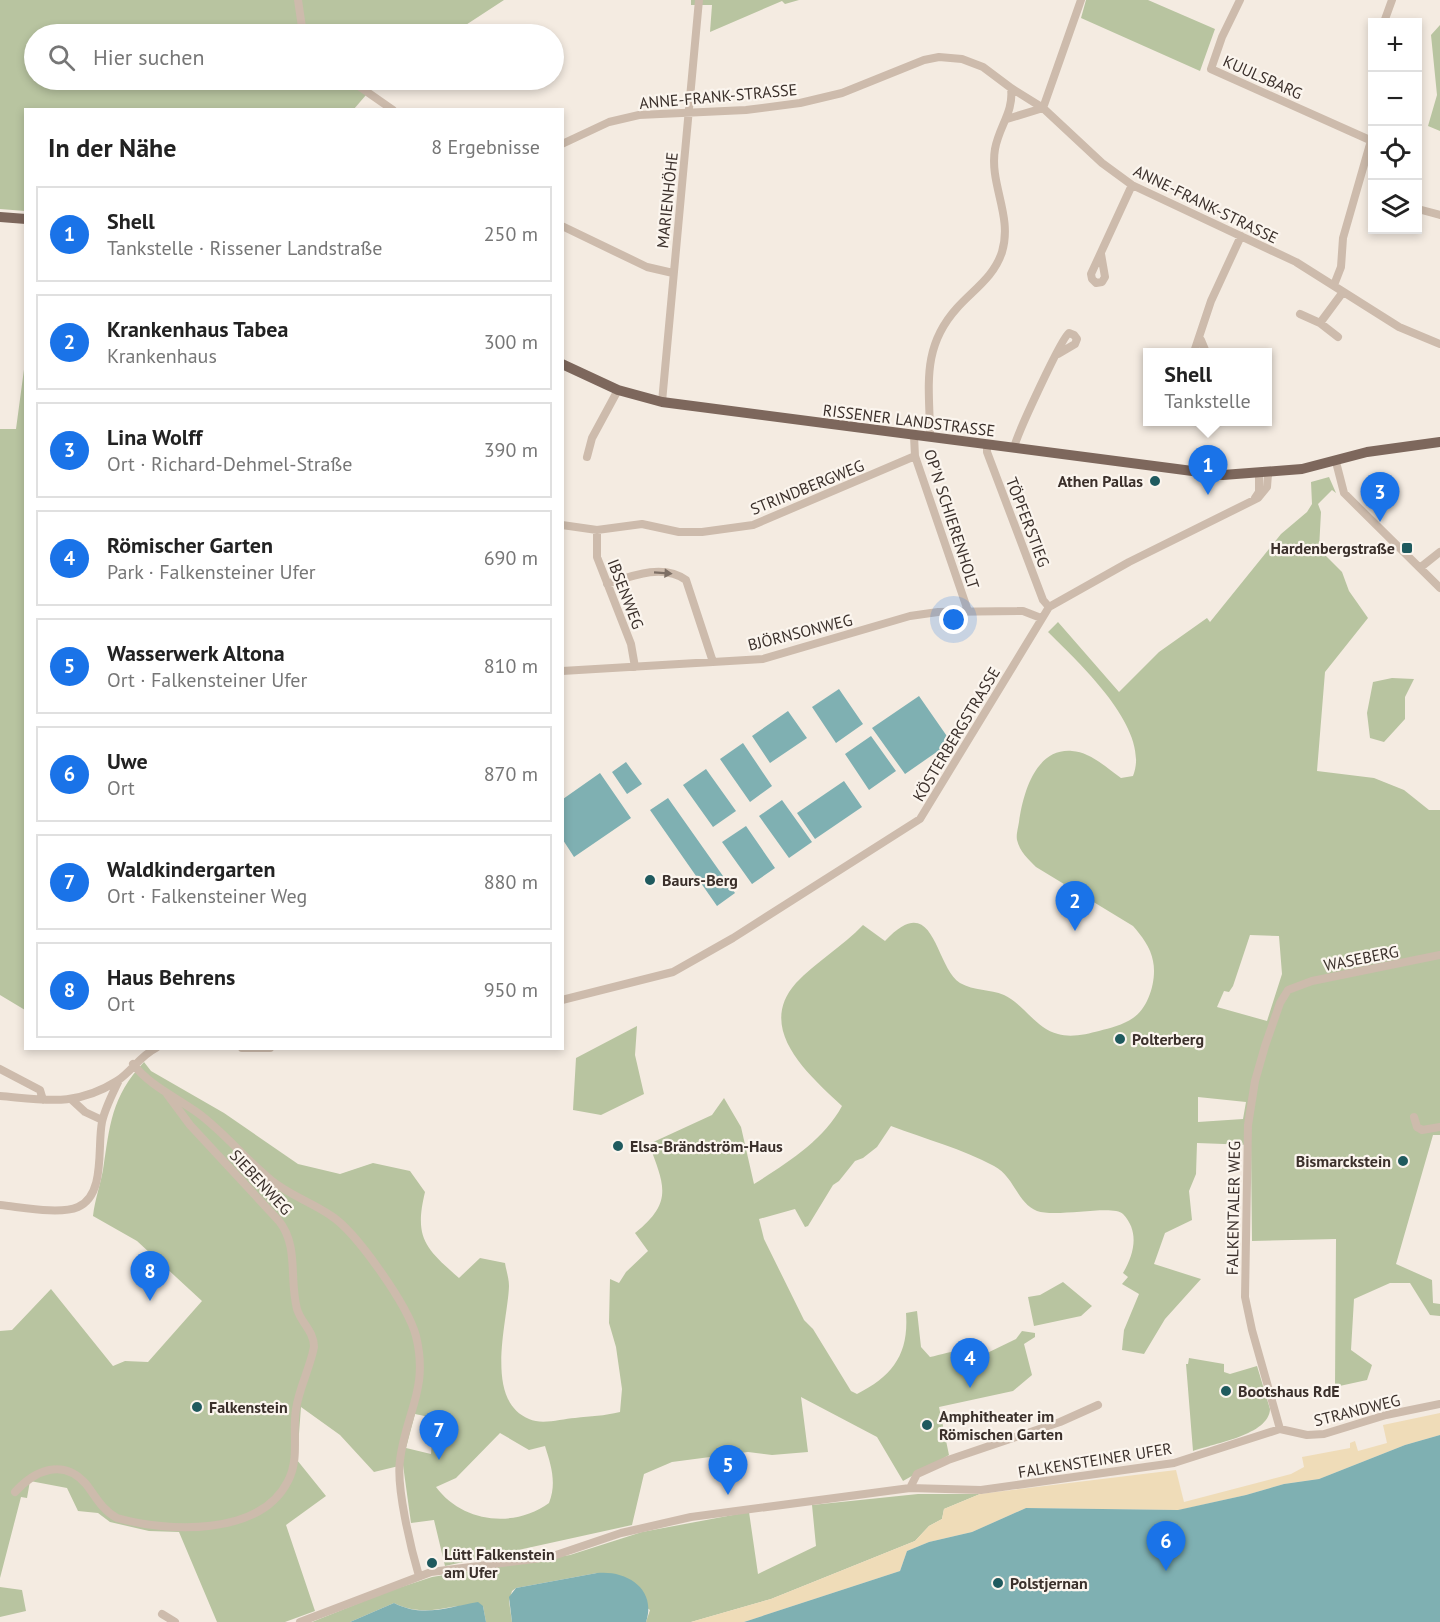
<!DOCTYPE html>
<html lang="de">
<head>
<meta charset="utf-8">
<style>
	:root { --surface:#fff; --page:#f2f2f2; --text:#222; --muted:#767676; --line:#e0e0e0; --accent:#1a73e8 }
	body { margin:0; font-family:"PT Sans",sans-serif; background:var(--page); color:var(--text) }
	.controls { position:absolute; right:18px; top:18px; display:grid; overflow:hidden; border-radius:0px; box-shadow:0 3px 9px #0003 }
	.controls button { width:54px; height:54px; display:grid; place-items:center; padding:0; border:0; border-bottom:2px solid var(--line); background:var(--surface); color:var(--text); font:30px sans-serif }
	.you { position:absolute; left:954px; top:620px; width:21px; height:21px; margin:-15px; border:4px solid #fff; border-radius:50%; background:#1a73e8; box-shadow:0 0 0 9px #1a73e833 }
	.badge { display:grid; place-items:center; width:39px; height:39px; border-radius:50%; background:var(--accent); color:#fff; font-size:20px; font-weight:700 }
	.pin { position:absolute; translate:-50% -50px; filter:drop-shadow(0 2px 3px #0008) }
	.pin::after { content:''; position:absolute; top:32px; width:21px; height:18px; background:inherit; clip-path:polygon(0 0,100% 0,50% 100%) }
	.popup { position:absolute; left:1143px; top:348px; width:129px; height:78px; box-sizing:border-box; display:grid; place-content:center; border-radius:0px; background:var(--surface); filter:drop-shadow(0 2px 4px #0005); font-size:20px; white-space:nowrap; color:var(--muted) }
	.popup b { font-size:22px; color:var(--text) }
	.popup::after { content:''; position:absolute; left:50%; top:100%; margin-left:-12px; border:12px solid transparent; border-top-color:var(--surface) }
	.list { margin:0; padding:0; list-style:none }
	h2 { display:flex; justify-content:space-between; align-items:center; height:78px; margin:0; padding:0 24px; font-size:26px }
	h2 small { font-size:20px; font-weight:400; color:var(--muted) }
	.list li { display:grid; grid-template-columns:39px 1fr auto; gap:18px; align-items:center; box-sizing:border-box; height:96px; margin:0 12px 12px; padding:0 12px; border:2px solid var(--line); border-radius:0px }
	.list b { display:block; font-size:22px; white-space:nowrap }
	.list p { margin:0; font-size:20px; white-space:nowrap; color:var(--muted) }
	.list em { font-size:20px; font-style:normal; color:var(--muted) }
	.icon { flex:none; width:33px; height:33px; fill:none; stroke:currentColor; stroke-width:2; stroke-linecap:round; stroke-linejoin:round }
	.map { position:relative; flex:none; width:1440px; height:1622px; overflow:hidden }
	.search { position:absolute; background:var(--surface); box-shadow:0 3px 9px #0003; left:24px; top:24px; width:540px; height:66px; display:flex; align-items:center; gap:15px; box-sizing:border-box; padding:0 21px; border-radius:33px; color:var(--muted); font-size:22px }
	.panel { position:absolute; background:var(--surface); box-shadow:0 3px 9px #0003; left:24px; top:108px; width:540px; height:942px; border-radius:0px }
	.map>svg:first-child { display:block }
	.green { fill:#b8c4a0; fill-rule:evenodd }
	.sand { fill:#efdcb8 }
	.water { fill:#7fb0b2 }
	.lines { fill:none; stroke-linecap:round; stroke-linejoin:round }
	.minor { stroke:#cdbbac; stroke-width:8 }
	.major { stroke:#7d675c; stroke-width:10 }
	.oneway { fill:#7d6f65 }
	.poi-dot { fill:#1f5a5e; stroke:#fbf5ee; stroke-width:2 }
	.labels { text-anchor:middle; stroke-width:4.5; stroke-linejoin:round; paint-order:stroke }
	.street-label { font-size:16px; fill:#3b302b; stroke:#fbf5ee }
	.poi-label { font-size:16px; font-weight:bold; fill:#3b302b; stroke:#fbf5ee; text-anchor:start }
</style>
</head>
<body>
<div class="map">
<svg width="1440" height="1622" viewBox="0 0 1440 1622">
	<rect width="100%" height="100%" fill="#f4ebe1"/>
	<path class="green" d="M0 0H504L452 34H34V80H384L372 88 354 109 26 110 25 211 0 209Z
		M691 0H799L785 4 782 1 710 32 712 5H691Z
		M1086 0H1148L1215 29 1200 71 1081 18Z
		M1440 25V131L1428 126 1437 95 1431 35Z
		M25 362 26 1010H25L0 995V429H16Z
		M1329 477 1336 493 1332 490 1318 504 1321 512 1319 549 1342 572 1349 591 1368 618 1325 672 1317 771 1374 778 1404 790 1429 810H1440V1135H1433L1396 1264 1432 1280 1433 1303 1440 1304V1316L1430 1315 1410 1283H1390L1354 1299 1351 1350 1372 1365 1367 1380 1335 1387 1336 1239 1252 1241 1251 1145 1197 1143 1196 1174 1189 1191 1192 1220 1165 1233 1154 1264 1201 1279 1165 1319 1144 1354 1122 1350 1124 1330 1139 1294 1122 1284 1128 1277 1123 1273C1134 1254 1140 1232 1123 1214 1113 1204 1057 1218 1037 1211 1017 1203 1014 1176 994 1166 963 1149 925 1139 891 1126L877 1147 863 1158 855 1161 839 1181 833 1185 808 1226 805 1227 795 1209 759 1219 764 1239 804 1320 813 1329 851 1391 857 1394C893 1376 909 1354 906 1313L917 1311 921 1347 930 1357C945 1354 970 1344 983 1355L1016 1339 1022 1331 1035 1333V1337L1024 1344 1032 1375 1013 1391 939 1407 949 1455 903 1481 877 1437 801 1397 808 1452 772 1455 748 1452 672 1462 644 1474 632 1525 445 1566 434 1520 411 1523 403 1465 374 1472 340 1435 301 1407 297 1460 326 1496 286 1525 315 1611 285 1622H217L179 1532 149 1531 110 1522 98 1513 78 1511 67 1488 30 1481 27 1498 21 1497 0 1578V1331L12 1330 51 1289 113 1366 125 1361 148 1362 202 1301 137 1241 93 1216C95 1199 100 1186 103 1170 110 1125 111 1097 144 1062L151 1071 224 1113 298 1164 340 1174 373 1163 410 1171 425 1192C414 1238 425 1248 459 1278L480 1258 505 1263C506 1270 509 1278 509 1286 508 1321 483 1400 529 1419 542 1425 561 1419 575 1418 591 1416 604 1416 620 1412L622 1389 616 1347 609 1323 610 1279 619 1283 626 1272 648 1251 635 1233C674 1202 664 1185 649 1144L712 1115 724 1098 741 1127 754 1184C787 1163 823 1141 842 1106 809 1075 755 1029 796 983 816 962 843 946 863 925L885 941C935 888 934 966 960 983 974 991 990 989 1004 995 1025 1005 1036 1029 1058 1034 1071 1038 1087 1034 1099 1031 1110 1028 1123 1025 1133 1018 1149 1008 1157 979 1153 961 1151 948 1141 935 1133 926L1036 867C1028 859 1020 852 1017 840 1016 835 1018 828 1019 822 1023 794 1035 748 1072 751 1090 752 1107 768 1121 778L1133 776C1152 729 1078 662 1048 632L1058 622 1119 692 1159 652 1207 618 1210 622 1281 534 1307 512 1312 504 1311 482ZM1250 935 1279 936 1282 974 1267 1021 1217 1007 1224 991 1229 992 1233 986ZM1198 1097 1246 1102 1243 1119 1198 1122ZM415 1414 434 1418 431 1454 406 1448ZM500 1433 529 1450 545 1446C551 1465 557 1483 549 1503 513 1529 462 1522 436 1487L456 1478Z
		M1392 678 1414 679 1405 697V719L1384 742 1370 738 1367 713 1373 682Z
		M637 1026 635 1055 644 1094 601 1115 573 1110 576 1058Z
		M1063 1282 1092 1306 1081 1316 1034 1326 1028 1297 1040 1295Z
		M1189 1358 1224 1364V1372L1230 1374 1257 1366 1270 1409C1269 1435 1215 1443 1193 1451L1186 1364H1188Z
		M918 1494H980L944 1509 942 1519 929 1526 915 1541 771 1599 691 1622H646L650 1610 597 1573 516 1588 512 1591 509 1601 512 1622H486L483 1606C450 1601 429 1620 394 1603L350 1622H312L389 1591 432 1577 570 1555 642 1532 749 1512 758 1574 816 1546 812 1505Z
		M0 1587 22 1590 26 1611 0 1617Z"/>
	<path class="sand" d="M1440 1413V1435L1405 1445 1319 1479 1284 1484 1246 1495 1179 1510 1026 1508 972 1532 929 1542 907 1551 900 1571 744 1622H691L771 1599 915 1541 929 1526 942 1519 944 1509 980 1494 1176 1470 1184 1502 1291 1474 1304 1467 1302 1457 1350 1448V1443L1355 1441 1358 1451 1387 1443 1383 1425Z"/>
	<path class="water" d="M839 689 863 724 836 743 812 707Z
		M919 696 951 742 905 774 872 728Z
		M788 711 807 738 770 763 752 736Z
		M871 736 896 771 869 790 845 754Z
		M743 743 772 786 750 802 720 759Z
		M626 762 642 784 627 794 612 772Z
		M706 769 736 811 713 827 683 785Z
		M600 773 631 818 574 857 563 840V799Z
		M844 781 862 807 815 839 797 813Z
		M668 798 735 893 717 906 650 810Z
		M782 800 812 842 789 858 759 816Z
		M746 826 775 868 752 884 722 842Z
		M1440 1435V1622H744L900 1571 907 1551 929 1542 972 1532 1026 1508 1178 1510 1246 1495 1284 1484 1319 1479 1405 1445Z
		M597 1573C627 1570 657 1589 646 1622H512L509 1597 516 1588Z
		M478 1602 483 1606 486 1622H350L394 1603C423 1618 448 1607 478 1602Z"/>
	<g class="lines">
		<path class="minor" d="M298 0 303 34
			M1240 0 1222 37 1211 69 1372 141
			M1384 22 1392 0
			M350 80 393 110
			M1043 108 1081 0
			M1007 119 1043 108
			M562 144 609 122 639 115 746 110 800 103 842 93 924 60 939 57 962 59 983 67 1011 88 1043 108 1102 163 1132 185 1296 262 1399 327 1440 344
			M1418 209 1440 215
			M562 226 647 267 673 273
			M1101 254 1105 277 1102 282 1096 283 1092 279 1091 274 1132 185
			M1334 285 1341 267 1343 238 1372 137
			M1300 314 1320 323 1338 337
			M1320 323 1343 292
			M1201 340 1206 352
			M1194 352 1211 301 1241 236
			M662 402 699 0
			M914 436 915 456 968 611
			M930 437C930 388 920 349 957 308 973 290 994 277 1002 252 1013 216 989 184 995 149 999 126 1014 112 1011 88
			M987 445V452L1043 600 1049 607
			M1014 448C1016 436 1062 337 1069 333L1074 335 1077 339 1075 344 1058 354
			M587 457 592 438 618 390
			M1336 462 1344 493 1440 588
			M1255 498 1259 492V474
			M562 525 597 530 642 524 679 532H702L753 525 915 456
			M597 530V557L631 644 635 667
			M1421 567 1440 552
			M607 584C631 576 663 563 686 580L713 662
			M562 671 763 659 910 616 938 612 1023 611 1041 618
			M562 1000 673 972 733 938 920 819 1049 607 1129 562 1258 498 1267 487 1268 474
			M242 1048H270
			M133 1064C150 1086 176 1097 198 1113 225 1133 245 1159 271 1180 289 1195 311 1202 330 1215 356 1231 408 1306 416 1336 429 1389 406 1412 400 1460 396 1487 411 1549 419 1576
			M0 1069 40 1090 43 1100
			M0 1096C46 1100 76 1107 117 1081 131 1072 140 1056 156 1048
			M72 1100 85 1112 102 1120
			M1414 1117 1417 1127 1422 1130 1440 1127
			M0 1205C21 1207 59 1215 78 1207 106 1195 97 1146 102 1122 105 1108 113 1093 119 1080
			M1280 1429 1252 1330 1245 1297 1248 1125 1255 1081 1265 1046 1280 1003 1288 990 1312 981 1440 955
			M910 1488 917 1474 948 1460 1060 1422 1098 1405
			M15 1492C35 1470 63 1458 86 1484 96 1497 102 1510 117 1518 167 1532 260 1537 288 1481 300 1458 292 1433 296 1409 299 1388 310 1368 314 1347 314 1331 301 1323 297 1309 289 1279 299 1246 279 1221L190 1125 167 1094
			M162 1614 175 1622
			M300 1622 431 1572 550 1557 621 1533 691 1517 910 1488 981 1490 1174 1463 1280 1429 1307 1435 1324 1434 1386 1415 1440 1404"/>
		<path class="major" d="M0 217 26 219
			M562 364 618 390 662 402 1223 475 1302 469 1367 452 1440 442"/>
	</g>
	<defs><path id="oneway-solid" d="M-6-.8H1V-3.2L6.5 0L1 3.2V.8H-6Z" transform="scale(1.5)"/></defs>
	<use class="oneway" href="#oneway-solid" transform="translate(663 573) rotate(4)"/>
	<g class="poi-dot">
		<circle cx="1155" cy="481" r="6"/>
		<rect x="1401" y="542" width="12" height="12" rx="3"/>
		<circle cx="650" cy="880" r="6"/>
		<circle cx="1120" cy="1039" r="6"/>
		<circle cx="618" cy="1146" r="6"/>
		<circle cx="1403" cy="1161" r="6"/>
		<circle cx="1226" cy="1391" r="6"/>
		<circle cx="197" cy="1407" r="6"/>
		<circle cx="927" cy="1425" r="6"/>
		<circle cx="432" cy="1563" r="6"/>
		<circle cx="998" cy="1583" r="6"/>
	</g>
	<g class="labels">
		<g class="street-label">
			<text transform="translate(1263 77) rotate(24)" y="6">KUULSBARG</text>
			<text transform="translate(718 96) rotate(-5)" y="6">ANNE-FRANK-STRASSE</text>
			<text transform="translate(667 200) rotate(-84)" y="6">MARIENHÖHE</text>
			<text transform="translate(1206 204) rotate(26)" y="6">ANNE-FRANK-STRASSE</text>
			<text transform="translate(909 420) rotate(7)" y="6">RISSENER LANDSTRASSE</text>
			<text transform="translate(807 487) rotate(-22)" y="6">STRINDBERGWEG</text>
			<text transform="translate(952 519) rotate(72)" y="6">OP'N SCHIERENHOLT</text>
			<text transform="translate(1028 522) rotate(69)" y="6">TÖPFERSTIEG</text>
			<text transform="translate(626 594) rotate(69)" y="6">IBSENWEG</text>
			<text transform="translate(800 632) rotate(-14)" y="6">BJÖRNSONWEG</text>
			<text transform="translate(956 734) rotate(-59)" y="6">KÖSTERBERGSTRASSE</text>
			<text transform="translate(1361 958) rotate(-11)" y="6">WASEBERG</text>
			<text transform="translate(261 1182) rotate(47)" y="6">SIEBENWEG</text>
			<text transform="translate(1233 1208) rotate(-89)" y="6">FALKENTALER WEG</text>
			<text transform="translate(1357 1410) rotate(-14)" y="6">STRANDWEG</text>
			<text transform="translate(1095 1460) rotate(-9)" y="6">FALKENSTEINER UFER</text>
		</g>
		<g class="poi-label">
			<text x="1143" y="487" text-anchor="end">Athen Pallas</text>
			<text x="1395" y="554" text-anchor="end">Hardenbergstraße</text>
			<text x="662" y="886">Baurs-Berg</text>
			<text x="1132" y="1045">Polterberg</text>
			<text x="630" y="1152">Elsa-Brändström-Haus</text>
			<text x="1391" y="1167" text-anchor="end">Bismarckstein</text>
			<text x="1238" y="1397">Bootshaus RdE</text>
			<text x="209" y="1413">Falkenstein</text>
			<text x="939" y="1422">Amphitheater im<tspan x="939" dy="18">Römischen Garten</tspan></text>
			<text x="444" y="1560">Lütt Falkenstein<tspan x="444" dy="18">am Ufer</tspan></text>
			<text x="1010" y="1589">Polstjernan</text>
		</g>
	</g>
</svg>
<div class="controls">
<button>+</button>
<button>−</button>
<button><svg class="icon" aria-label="locate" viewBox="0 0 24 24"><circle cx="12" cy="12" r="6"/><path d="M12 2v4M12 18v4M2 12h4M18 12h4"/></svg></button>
<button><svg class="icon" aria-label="layers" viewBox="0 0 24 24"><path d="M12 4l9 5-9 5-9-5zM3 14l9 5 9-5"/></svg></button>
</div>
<div class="you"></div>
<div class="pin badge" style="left:1208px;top:495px">1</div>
<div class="popup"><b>Shell</b>Tankstelle</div>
<div class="pin badge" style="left:1075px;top:931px">2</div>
<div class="pin badge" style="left:1380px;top:522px">3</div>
<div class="pin badge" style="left:970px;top:1388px">4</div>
<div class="pin badge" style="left:728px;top:1495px">5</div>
<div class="pin badge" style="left:1166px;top:1571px">6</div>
<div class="pin badge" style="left:439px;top:1460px">7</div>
<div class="pin badge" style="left:150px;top:1301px">8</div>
<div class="search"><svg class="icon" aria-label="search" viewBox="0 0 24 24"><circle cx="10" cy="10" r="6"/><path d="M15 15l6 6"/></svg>Hier suchen</div>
<section class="panel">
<h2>In der Nähe<small>8 Ergebnisse</small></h2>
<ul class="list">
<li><span class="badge">1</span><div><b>Shell</b><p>Tankstelle · Rissener Landstraße</p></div><em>250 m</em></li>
<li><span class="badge">2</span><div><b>Krankenhaus Tabea</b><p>Krankenhaus</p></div><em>300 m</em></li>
<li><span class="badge">3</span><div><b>Lina Wolff</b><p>Ort · Richard-Dehmel-Straße</p></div><em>390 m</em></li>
<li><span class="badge">4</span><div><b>Römischer Garten</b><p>Park · Falkensteiner Ufer</p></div><em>690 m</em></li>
<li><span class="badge">5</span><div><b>Wasserwerk Altona</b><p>Ort · Falkensteiner Ufer</p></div><em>810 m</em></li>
<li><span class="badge">6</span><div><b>Uwe</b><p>Ort</p></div><em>870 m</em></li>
<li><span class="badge">7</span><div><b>Waldkindergarten</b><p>Ort · Falkensteiner Weg</p></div><em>880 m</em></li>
<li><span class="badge">8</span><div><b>Haus Behrens</b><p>Ort</p></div><em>950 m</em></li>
</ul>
</section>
</div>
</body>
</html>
